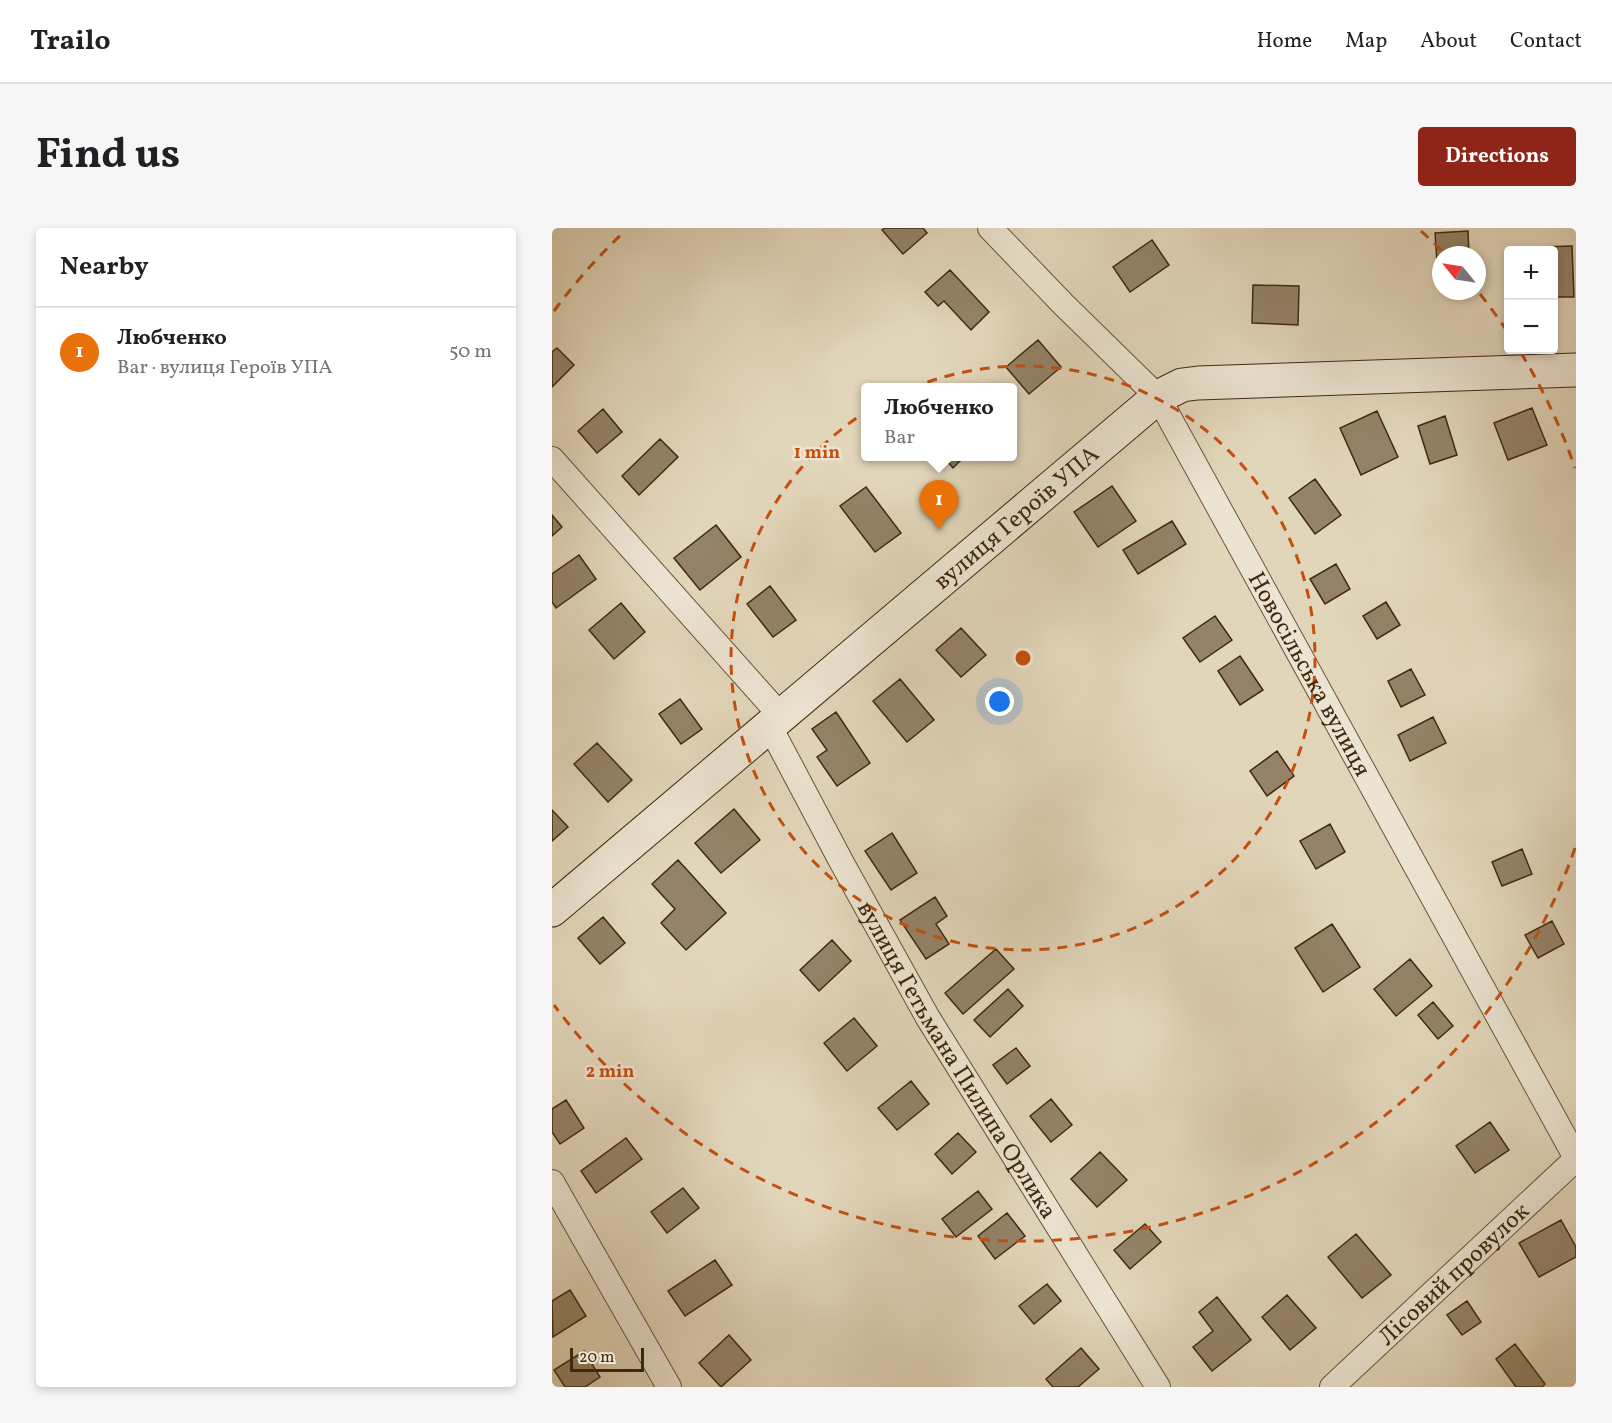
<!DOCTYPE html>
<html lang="en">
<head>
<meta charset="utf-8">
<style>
	:root { --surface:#fff; --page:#f6f6f6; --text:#202124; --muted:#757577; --line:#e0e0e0; --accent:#8f2418 }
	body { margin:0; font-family:Vollkorn,serif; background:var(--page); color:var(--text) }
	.controls { position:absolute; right:18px; top:18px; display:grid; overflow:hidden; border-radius:6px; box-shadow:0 3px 9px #0003 }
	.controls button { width:54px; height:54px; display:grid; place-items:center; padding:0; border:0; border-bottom:2px solid var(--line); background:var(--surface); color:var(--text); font:30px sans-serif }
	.compass { position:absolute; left:880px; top:18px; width:54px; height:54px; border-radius:50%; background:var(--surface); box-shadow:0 3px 9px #0003; rotate:300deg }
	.scale { position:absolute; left:18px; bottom:15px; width:74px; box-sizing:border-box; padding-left:6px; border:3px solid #3f290f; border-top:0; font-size:16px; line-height:21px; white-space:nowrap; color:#3f290f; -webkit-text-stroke:4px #ece4d2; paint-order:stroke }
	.you { position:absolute; left:448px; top:474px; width:21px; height:21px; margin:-15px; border:4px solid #fff; border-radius:50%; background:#1a73e8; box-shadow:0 0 0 9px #1a73e833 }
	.badge { display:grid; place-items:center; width:39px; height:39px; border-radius:50%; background:var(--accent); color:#fff; font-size:20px; font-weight:700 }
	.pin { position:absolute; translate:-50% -50px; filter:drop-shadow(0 2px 3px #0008) }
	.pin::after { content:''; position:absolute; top:32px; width:21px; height:18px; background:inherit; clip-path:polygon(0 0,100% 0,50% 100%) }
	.popup { position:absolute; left:309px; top:155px; width:156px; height:78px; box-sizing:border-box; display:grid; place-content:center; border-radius:6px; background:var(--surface); filter:drop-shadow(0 2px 4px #0005); font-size:20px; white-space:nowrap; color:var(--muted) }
	.popup b { font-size:22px; color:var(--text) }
	.popup::after { content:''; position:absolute; left:50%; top:100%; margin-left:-12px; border:12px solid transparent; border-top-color:var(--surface) }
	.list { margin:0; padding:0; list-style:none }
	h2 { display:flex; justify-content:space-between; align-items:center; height:78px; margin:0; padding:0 24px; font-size:26px }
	h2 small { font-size:20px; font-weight:400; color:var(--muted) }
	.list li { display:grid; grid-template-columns:39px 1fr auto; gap:18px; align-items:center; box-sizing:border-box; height:90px; padding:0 24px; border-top:2px solid var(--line) }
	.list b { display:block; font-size:22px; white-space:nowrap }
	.list p { margin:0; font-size:20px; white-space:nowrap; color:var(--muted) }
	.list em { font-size:20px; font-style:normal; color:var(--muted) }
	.map { position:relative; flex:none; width:1024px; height:1159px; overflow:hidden; border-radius:6px }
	header { display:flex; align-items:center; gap:36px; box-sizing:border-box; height:84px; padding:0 30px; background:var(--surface); border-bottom:2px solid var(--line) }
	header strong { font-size:28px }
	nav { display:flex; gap:33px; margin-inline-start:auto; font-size:21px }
	.intro { display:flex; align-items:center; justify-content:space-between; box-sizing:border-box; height:144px; padding:0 36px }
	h1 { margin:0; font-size:42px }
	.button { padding:15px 27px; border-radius:6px; background:var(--accent); color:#fff; font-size:21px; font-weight:700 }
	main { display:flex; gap:36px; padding:0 36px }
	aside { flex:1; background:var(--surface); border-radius:6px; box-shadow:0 3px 9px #0003 }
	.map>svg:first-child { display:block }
	.building { fill:#948368; stroke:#3f290f; stroke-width:1.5 }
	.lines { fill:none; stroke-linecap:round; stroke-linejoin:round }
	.street-casing { stroke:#68543a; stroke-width:26 }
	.secondary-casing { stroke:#3f290f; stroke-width:35 }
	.street { stroke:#ece4d2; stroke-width:24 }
	.secondary { stroke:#ece4d2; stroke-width:33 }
	.ring { fill:none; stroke:#c64f0d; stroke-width:3; stroke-dasharray:10 8 }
	.labels { text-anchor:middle; stroke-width:5; stroke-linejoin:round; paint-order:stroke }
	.street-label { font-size:24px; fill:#3f290f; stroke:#ece4d2 }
	.centre { fill:#c64f0d; stroke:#ece4d2; stroke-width:3 }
	.ring-label { font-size:18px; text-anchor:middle; font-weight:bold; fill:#c64f0d; stroke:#ece4d2; stroke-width:5; stroke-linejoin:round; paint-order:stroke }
</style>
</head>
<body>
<header>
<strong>Trailo</strong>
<nav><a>Home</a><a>Map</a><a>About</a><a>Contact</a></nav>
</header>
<div class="intro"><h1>Find us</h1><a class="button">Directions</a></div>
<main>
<aside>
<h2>Nearby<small></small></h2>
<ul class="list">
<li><span class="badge" style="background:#e8710a">1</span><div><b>Любченко</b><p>Bar · вулиця Героїв УПА</p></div><em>50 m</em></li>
</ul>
</aside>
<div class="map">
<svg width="1024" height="1159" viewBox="0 0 1024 1159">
	<rect width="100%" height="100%" fill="#e2d6ba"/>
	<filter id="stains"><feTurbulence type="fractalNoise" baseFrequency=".00333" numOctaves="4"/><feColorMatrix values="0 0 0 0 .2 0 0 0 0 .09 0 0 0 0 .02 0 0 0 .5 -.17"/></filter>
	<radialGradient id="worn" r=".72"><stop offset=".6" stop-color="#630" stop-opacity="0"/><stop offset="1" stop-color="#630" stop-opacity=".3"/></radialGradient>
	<path class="building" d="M333 0H371L375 5 351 26 330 2Z
		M916 3 917 27H889V49H886L883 5Z
		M600 12 617 37 578 64 561 39Z
		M1020 18 1022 69H1002V22H988V19Z
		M398 42 437 84 419 102 392 73 386 78 373 64Z
		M701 57 747 58 746 97 700 95Z
		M486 112 509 139 477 166 454 139Z
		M5 120 22 137 0 159V124Z
		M980 180 995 217 956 232 942 195Z
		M51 181 70 204 45 225 26 203Z
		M825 183 846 229 809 247 788 200Z
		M893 188 905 227 878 236 866 198Z
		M108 211 126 229 87 267 70 248Z
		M391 228H413L401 240Z
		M763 251 789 287 763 306 737 270Z
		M560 258 584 293 546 319 522 284Z
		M314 259 349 305 323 324 288 278Z
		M0 287 10 299 0 308Z
		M620 293 634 316 586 346 571 322Z
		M164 297 189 329 148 362 122 330Z
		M27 327 44 351 4 380 0 374V346Z
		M784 336 798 361 773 376 758 351Z
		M218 358 244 392 221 409 195 376Z
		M834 374 848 397 825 411 811 388Z
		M69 375 93 404 62 431 37 402Z
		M663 388 680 412 648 434 631 410Z
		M409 400 434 427 409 449 384 422Z
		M688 428 711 462 688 477 666 443Z
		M859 441 873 467 849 479 836 453Z
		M348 451 382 492 355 514 321 473Z
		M128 471 150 501 129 516 107 486Z
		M284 484 318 535 285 558 265 529 275 522 260 501Z
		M881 489 894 515 858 533 846 507Z
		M45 515 80 552 56 574 22 536Z
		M725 523 742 548 715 568 698 543Z
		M182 581 208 612 169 645 143 615Z
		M0 582 16 599 0 613Z
		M778 596 793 624 764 641 748 613Z
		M340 605 365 645 339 662 313 623Z
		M970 621 980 646 950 658 940 634Z
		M126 632 174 685 134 722 109 695 123 681 100 656Z
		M383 669 395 688 384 696 397 716 374 731 348 692Z
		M51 689 73 715 48 736 26 710Z
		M1000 693 1012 716 986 730 973 707Z
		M780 696 808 739 771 764 743 720Z
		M280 712 299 733 267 763 248 742Z
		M444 721 462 741 411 786 393 765Z
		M858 731 880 758 844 788 822 761Z
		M456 761 471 778 438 809 422 792Z
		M881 774 901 798 886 811 866 787Z
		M302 790 325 818 295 843 272 815Z
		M464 820 478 838 455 856 441 837Z
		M359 853 377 876 345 902 326 880Z
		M499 871 520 897 499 914 478 888Z
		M14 872 32 900 8 916 0 904V881Z
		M938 894 957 922 923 945 904 918Z
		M406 905 424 924 400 946 383 926Z
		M74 910 90 931 44 965 29 943Z
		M548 924 575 952 545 979 519 951Z
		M131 960 147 980 115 1005 99 984Z
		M426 963 440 981 404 1009 390 991Z
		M455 985 473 1008 443 1031 426 1008Z
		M1009 992 1024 1019V1029L987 1049 967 1015Z
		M593 996 609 1014 578 1041 562 1022Z
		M804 1006 839 1047 810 1070 776 1029Z
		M163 1032 180 1057 133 1088 116 1063Z
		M495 1056 509 1073 482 1096 467 1078Z
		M18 1062 34 1088 1 1109 0 1073Z
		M735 1067 764 1100 738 1122 710 1089Z
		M665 1069 699 1112 660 1143 641 1119 661 1103 647 1084Z
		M915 1073 929 1094 910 1107 895 1087Z
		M177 1107 199 1132 169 1159 147 1135Z
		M963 1116 993 1156 990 1159H964L944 1131Z
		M529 1120 547 1141 526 1159H501L494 1151Z
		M32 1123 48 1149 33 1159H13L2 1142Z"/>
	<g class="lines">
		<defs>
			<g id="street">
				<path id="s1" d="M438 0 511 76 606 169 1024 930"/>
				<path d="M0 231 229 488"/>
				<path id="s2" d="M218 499 290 635 376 790 606 1159"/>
				<path d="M0 954 117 1159"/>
				<path id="s3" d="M780 1159 1024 931"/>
			</g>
			<g id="secondary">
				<path id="s4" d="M0 682 606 169 630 157 646 155 1024 142"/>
			</g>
		</defs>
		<use href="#street" class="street-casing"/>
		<use href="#secondary" class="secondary-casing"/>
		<use href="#street" class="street"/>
		<use href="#secondary" class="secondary"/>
	</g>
	<g class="ring">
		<circle cx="471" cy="430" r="292"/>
		<path d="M1023 620A584 584 0 0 1 2 777M2 83A584 584 0 0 1 73 3M869 3A584 584 0 0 1 891 24M928 66A584 584 0 0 1 955 103M969 125A584 584 0 0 1 1023 240"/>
	</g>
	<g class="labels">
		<g class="street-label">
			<text dy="8" stroke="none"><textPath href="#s4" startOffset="608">вулиця Героїв УПА</textPath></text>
			<text dy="8" stroke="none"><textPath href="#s1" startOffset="554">Новосільська вулиця</textPath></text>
			<text dy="8" stroke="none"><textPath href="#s2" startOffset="382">вулиця Гетьмана Пилипа Орлика</textPath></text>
			<text dy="8" stroke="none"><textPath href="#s3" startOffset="166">Лісовий провулок</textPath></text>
		</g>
	</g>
	<circle cx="471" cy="430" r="9" class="centre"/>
	<g class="ring-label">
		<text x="265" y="230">1 min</text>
		<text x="58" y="849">2 min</text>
	</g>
	<rect width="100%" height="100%" filter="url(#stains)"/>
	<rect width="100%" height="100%" fill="url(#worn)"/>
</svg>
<div class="controls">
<button>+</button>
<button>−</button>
</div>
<svg class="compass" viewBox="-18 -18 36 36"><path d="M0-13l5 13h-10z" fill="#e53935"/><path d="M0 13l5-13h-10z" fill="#757577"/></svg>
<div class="scale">20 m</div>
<div class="you"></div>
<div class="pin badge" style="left:387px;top:302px;background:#e8710a">1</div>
<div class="popup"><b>Любченко</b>Bar</div>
</div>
</main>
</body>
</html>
